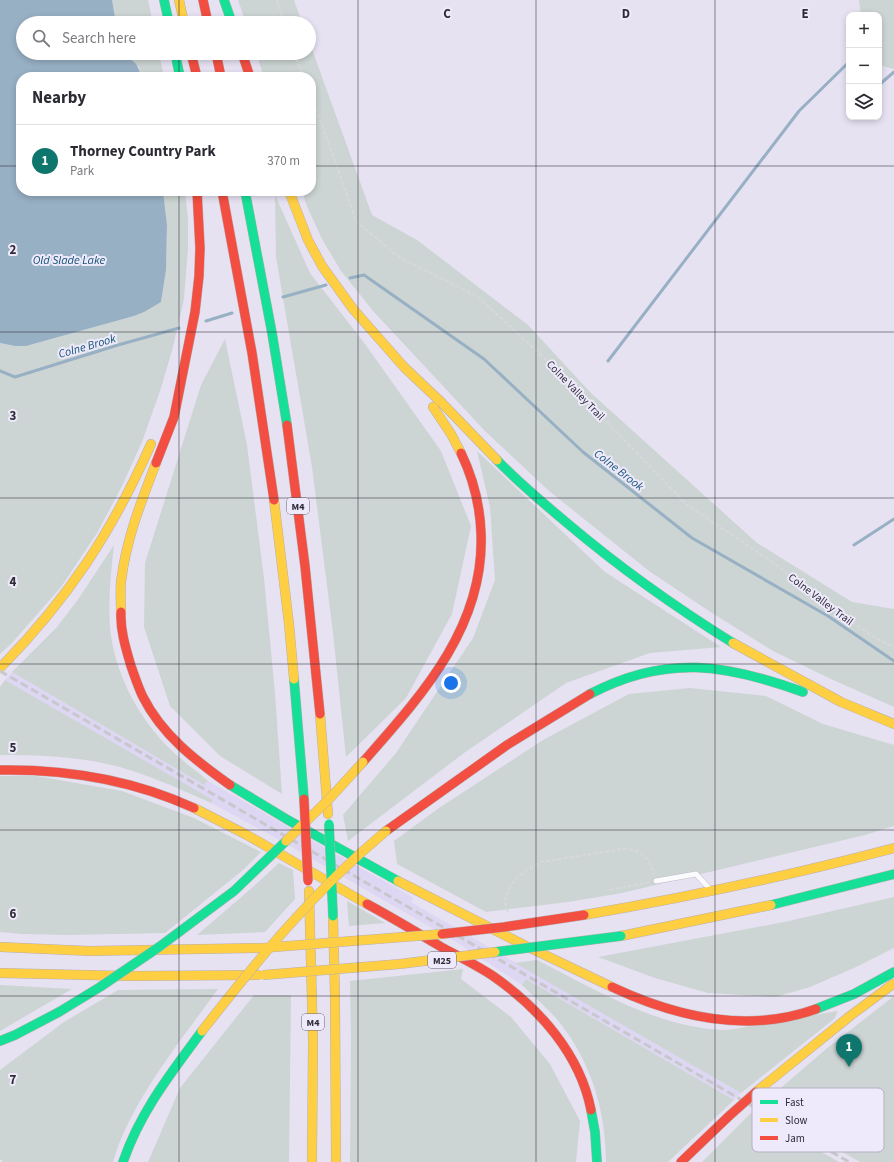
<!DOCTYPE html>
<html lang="en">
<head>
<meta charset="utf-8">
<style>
	:root { --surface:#fff; --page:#f7f7f7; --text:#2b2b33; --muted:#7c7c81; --line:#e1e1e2; --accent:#0f766e }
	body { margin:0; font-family:"Source Sans 3",sans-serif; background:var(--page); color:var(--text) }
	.controls { position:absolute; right:12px; top:12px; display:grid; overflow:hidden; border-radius:8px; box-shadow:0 2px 6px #0003 }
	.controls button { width:36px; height:36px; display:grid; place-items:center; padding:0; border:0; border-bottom:1px solid var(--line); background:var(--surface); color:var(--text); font:20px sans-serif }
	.you { position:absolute; left:451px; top:683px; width:14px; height:14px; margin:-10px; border:3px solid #fff; border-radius:50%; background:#1a73e8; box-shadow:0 0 0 6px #1a73e833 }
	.badge { display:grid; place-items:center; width:26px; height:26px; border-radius:50%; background:var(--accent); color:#fff; font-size:13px; font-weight:700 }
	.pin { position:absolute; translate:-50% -33px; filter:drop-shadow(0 1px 2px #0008) }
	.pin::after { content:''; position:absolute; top:21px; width:14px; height:12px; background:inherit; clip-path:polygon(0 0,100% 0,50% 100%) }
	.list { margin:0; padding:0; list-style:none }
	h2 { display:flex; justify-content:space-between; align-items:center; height:52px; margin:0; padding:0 16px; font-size:17px }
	h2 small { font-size:13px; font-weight:400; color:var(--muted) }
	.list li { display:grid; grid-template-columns:26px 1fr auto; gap:12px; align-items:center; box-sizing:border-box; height:72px; padding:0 16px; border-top:1px solid var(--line) }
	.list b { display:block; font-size:15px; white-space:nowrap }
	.list p { margin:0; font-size:13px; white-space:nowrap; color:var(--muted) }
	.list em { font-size:13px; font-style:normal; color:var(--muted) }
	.icon { flex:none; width:22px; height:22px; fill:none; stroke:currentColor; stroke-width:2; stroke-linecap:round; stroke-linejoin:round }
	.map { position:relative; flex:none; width:894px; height:1162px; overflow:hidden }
	.search { position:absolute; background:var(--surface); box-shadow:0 2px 6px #0003; left:16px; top:16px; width:300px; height:44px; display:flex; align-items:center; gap:10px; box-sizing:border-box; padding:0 14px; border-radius:22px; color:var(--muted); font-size:15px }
	.panel { position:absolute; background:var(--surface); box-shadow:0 2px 6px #0003; left:16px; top:72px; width:300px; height:124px; border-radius:16px }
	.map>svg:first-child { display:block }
	.built { fill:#ded7f3 }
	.green { fill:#ccd5d3 }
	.water { fill:#98b0c4 }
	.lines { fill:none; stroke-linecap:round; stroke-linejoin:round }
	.stream { stroke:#98b0c4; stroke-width:3 }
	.lane-casing { stroke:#bebcc8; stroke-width:6 }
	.fast-casing { stroke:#b9aeae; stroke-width:10 }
	.slow-casing { stroke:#b9aeae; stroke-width:10 }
	.jam-casing { stroke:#b9aeae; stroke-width:10 }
	.path { stroke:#d8d7dc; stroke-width:2; stroke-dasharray:4 2; stroke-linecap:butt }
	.lane { stroke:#fbfbfd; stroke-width:5 }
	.fast { stroke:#16e098; stroke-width:9 }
	.slow { stroke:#ffcf43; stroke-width:9 }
	.jam { stroke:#f24e42; stroke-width:9 }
	.rail { stroke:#c8c7cc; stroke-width:3; stroke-dasharray:8 4; stroke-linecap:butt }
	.fast-bridge-casing { stroke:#b9aeae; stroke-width:10; stroke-linecap:butt }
	.slow-bridge-casing { stroke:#b9aeae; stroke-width:10; stroke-linecap:butt }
	.jam-bridge-casing { stroke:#b9aeae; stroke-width:10; stroke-linecap:butt }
	.fast-bridge { stroke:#16e098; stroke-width:9 }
	.slow-bridge { stroke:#ffcf43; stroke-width:9 }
	.jam-bridge { stroke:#f24e42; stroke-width:9 }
	.grid { fill:none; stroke:#2f2c38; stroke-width:1; stroke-opacity:0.55 }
	.labels { text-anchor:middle; stroke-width:4; stroke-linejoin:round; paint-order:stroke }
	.shield { fill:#eeeafc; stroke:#686573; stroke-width:1 }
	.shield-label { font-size:10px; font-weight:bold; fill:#2f2c38 }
	.street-label { font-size:11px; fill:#2f2c38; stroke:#eeeafc }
	.water-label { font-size:12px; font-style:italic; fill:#165374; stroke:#eeeafc }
	.key { fill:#eeeafc; stroke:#b5b1c1; stroke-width:1 }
	.key-label { font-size:11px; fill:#2f2c38 }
	.grid-label { font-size:13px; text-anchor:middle; font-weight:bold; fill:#2f2c38; stroke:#eeeafc; stroke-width:4; stroke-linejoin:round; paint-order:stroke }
</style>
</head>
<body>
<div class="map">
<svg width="894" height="1162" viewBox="0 0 894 1162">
	<rect width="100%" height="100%" fill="#e6e2f2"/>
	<path class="built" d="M12 672 204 785 208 781 414 898 411 902 741 1093 734 1100 526 979 522 985 458 943 274 837 211 803 212 800 5 680Z"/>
	<path class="green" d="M112 0H148L153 23H116Z
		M238 0H294L302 23H246Z
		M859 0H894V69L879 65V15H861Z
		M309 41 372 215 417 240 528 325 591 393 757 543 852 602 894 609V707L831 679 773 651 709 611 649 571 549 491 485 431 374 312 341 271 322 239 306 204 302 191H311V77H264L256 53H309Z
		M122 53H159L164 77H141L139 67Z
		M163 191H185L188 219V248L184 299 173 347 161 388 142 442 122 486 97 533 61 587 12 643 0 654V343L15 346H26L134 316 161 302 166 270 167 225Z
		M275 195 310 273 365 344 441 451 471 526 452 614 406 698 346 757 333 633 312 467 276 257Z
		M225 339 247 445 264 578 275 693 282 794 220 756 170 706 144 627 145 563 201 385Z
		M477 451 605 572 721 647 650 653 566 683 464 753 348 841 343 815 396 753 473 638 495 580 490 507Z
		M114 545C111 572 108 599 110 627 114 672 138 718 171 750 182 761 196 770 208 781L204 785 12 672 57 627 79 598Z
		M5 680 213 800 211 803C180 789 140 771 107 764 72 756 36 755 0 755V687Z
		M690 688 766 696 823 724 894 745V826L865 835 622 893 568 902 486 912 397 864 394 841 439 808 543 740 629 694Z
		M0 776H36L122 791 194 818 261 852 243 870 165 933 69 935 22 934 0 932Z
		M279 863 293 870 295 899 265 932 197 935 253 887Z
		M894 897V948L854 968 810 987 775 997 708 993 655 978 598 957 784 922Z
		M347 901 385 923 349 926Z
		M537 960C594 989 658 1028 724 1030 735 1030 748 1026 760 1024 786 1020 812 1015 838 1011L834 1019 741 1093 515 963Z
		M463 969 461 979 511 1017 550 1064 580 1121 576 1162H350L351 1038 350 981Z
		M526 979 734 1100 668 1162H606C606 1109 590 1058 555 1017 545 1006 533 996 522 985Z
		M0 985 72 989 0 1031Z
		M218 989C182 1039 130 1102 113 1162H3L0 1159V1070L64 1022 118 990Z
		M254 995H291L289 1162H148L180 1088Z
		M894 996V1162H860L760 1106 826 1049Z
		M752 1112 839 1162H702Z"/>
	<path class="water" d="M0 0H112L116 23H23V53H122C134 64 137 59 141 77H21V191H163L167 225 166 270 161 302 144 312 134 316 26 346H15L0 343Z"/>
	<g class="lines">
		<path class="stream" d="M879 85 894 72
			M350 278 364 275 484 359 583 452 692 538 828 616 894 661
			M283 297 326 285
			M206 321 232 313
			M608 361 799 111 849 62
			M0 371 15 377 118 345 179 328
			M854 545 894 519"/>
		<defs>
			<path id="lane" d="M656 881 696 874 708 887"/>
			<path id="fast" d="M164 0 169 23
				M224 0 232 23
				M175 53 180 77
				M245 191 272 333 287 425
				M497 460C519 483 543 503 567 523 619 567 675 607 733 643
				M294 679 304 799
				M590 694C666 654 726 664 803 692
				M230 785 288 820 398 881
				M771 905 894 874
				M816 1009 854 994 894 972
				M0 1041 15 1035 59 1012
				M591 1110 595 1132 597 1162
				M123 1162C140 1112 171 1073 202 1031"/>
			<path id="slow" d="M179 0 184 23
				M289 191 308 240 322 266 353 309 404 367 442 403 497 460
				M433 407 451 434 461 453
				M274 500 289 624 294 679
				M121 612C121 602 120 592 121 582 126 540 141 502 156 463
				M733 643 841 702 894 724
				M0 668C68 599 112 532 151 444
				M320 714 328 814
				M194 808 247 835 367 904
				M398 881 526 946 612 987
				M309 891 313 1040 312 1162
				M584 915C688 897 792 875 894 848
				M333 916 335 997 336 1162
				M621 936 771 905
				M0 947 90 951 262 948
				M0 973 129 976 258 975
				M756 1092 850 1016 893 984"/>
			<path id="jam" d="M203 0 208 23
				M191 53 197 77
				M216 53 221 77
				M242 53 250 77
				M222 191 252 353 274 500
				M287 425 305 566 320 714
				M156 463 174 417 195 312 199 276 200 248 197 191
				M121 612C120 630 126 649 131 666 135 677 138 687 143 697 162 735 196 761 230 785
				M363 762C421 696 485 627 481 533 480 505 473 478 461 453
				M0 770C67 769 133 780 194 808
				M386 831 507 745 590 694
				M367 904C393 918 418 933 443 948 460 957 478 966 493 976 539 1008 580 1054 591 1110
				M612 987C676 1017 747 1034 816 1009
				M681 1162 729 1116"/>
		</defs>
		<use href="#lane" class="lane-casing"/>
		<use href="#fast" class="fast-casing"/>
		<use href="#slow" class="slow-casing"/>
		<use href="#jam" class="jam-casing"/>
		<path class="path" d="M277 0 284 23
			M294 53 303 77
			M311 97 333 155 356 221 400 258 477 296 554 367 687 505 774 563 826 605 879 640 894 647
			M610 890 650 882
			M508 912 505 904 506 896 509 888 516 879 525 871 541 862 622 849C641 849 649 857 654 875"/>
		<use href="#lane" class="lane"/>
		<use href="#fast" class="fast"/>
		<use href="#slow" class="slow"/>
		<use href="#jam" class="jam"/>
		<path class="rail" d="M0 671 849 1162"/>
		<defs>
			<path id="fast-bridge" d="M329 824 333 916
				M495 952 621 936
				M59 1012 100 987 159 947 234 891 286 841"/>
			<path id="slow-bridge" d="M286 841 331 797 363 762
				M262 948 442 934
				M263 975 400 964 495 952
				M202 1031C260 957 314 891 386 831"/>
			<path id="jam-bridge" d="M304 799 308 881
				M442 934 504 927 584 915
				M729 1116 756 1092"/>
		</defs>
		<use href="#fast-bridge" class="fast-bridge-casing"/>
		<use href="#slow-bridge" class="slow-bridge-casing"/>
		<use href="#jam-bridge" class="jam-bridge-casing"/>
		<use href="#fast-bridge" class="fast-bridge"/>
		<use href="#slow-bridge" class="slow-bridge"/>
		<use href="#jam-bridge" class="jam-bridge"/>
	</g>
	<path class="grid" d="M179 0V23M358 0V1162M536 0V1162M715 0V1162M179 53V77M0 166H21M311 166H894M179 191V1162M0 332H894M0 498H894M0 664H894M0 830H894M0 996H894"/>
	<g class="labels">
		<g class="shield">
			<rect x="287" y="498" width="22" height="16" rx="3"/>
			<rect x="428" y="952" width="28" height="16" rx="3"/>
			<rect x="302" y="1014" width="22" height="16" rx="3"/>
		</g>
		<g class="shield-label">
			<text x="298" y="510">M4</text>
			<text x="442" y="964">M25</text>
			<text x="313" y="1026">M4</text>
		</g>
		<g class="street-label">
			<text transform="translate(576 390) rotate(46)" y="4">Colne Valley Trail</text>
			<text transform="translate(821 599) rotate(37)" y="4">Colne Valley Trail</text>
		</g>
		<g class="water-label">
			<text x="69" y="264">Old Slade Lake</text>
			<text transform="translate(87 346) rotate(-16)" y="4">Colne Brook</text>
			<text transform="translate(619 470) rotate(38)" y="4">Colne Brook</text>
		</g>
	</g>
	<rect x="752" y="1088" width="132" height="64" rx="6" class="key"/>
	<rect x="760" y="1100" width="18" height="4" fill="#16e098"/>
	<rect x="760" y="1118" width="18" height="4" fill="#ffcf43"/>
	<rect x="760" y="1136" width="18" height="4" fill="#f24e42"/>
	<g class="key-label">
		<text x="785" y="1106">Fast</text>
		<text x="785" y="1124">Slow</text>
		<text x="785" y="1142">Jam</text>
	</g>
	<g class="grid-label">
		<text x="447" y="18">C</text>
		<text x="626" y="18">D</text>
		<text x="805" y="18">E</text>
		<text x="13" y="254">2</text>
		<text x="13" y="420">3</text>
		<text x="13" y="586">4</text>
		<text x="13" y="752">5</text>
		<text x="13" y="918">6</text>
		<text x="13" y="1084">7</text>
	</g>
</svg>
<div class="controls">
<button>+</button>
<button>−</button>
<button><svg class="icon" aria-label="layers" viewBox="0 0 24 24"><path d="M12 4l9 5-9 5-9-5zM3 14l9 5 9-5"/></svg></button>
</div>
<div class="you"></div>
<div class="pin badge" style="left:849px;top:1067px">1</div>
<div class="search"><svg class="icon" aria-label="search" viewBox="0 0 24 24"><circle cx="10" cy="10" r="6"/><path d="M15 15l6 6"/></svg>Search here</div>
<section class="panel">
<h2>Nearby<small></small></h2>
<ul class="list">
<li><span class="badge">1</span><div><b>Thorney Country Park</b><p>Park</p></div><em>370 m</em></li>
</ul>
</section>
</div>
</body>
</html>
